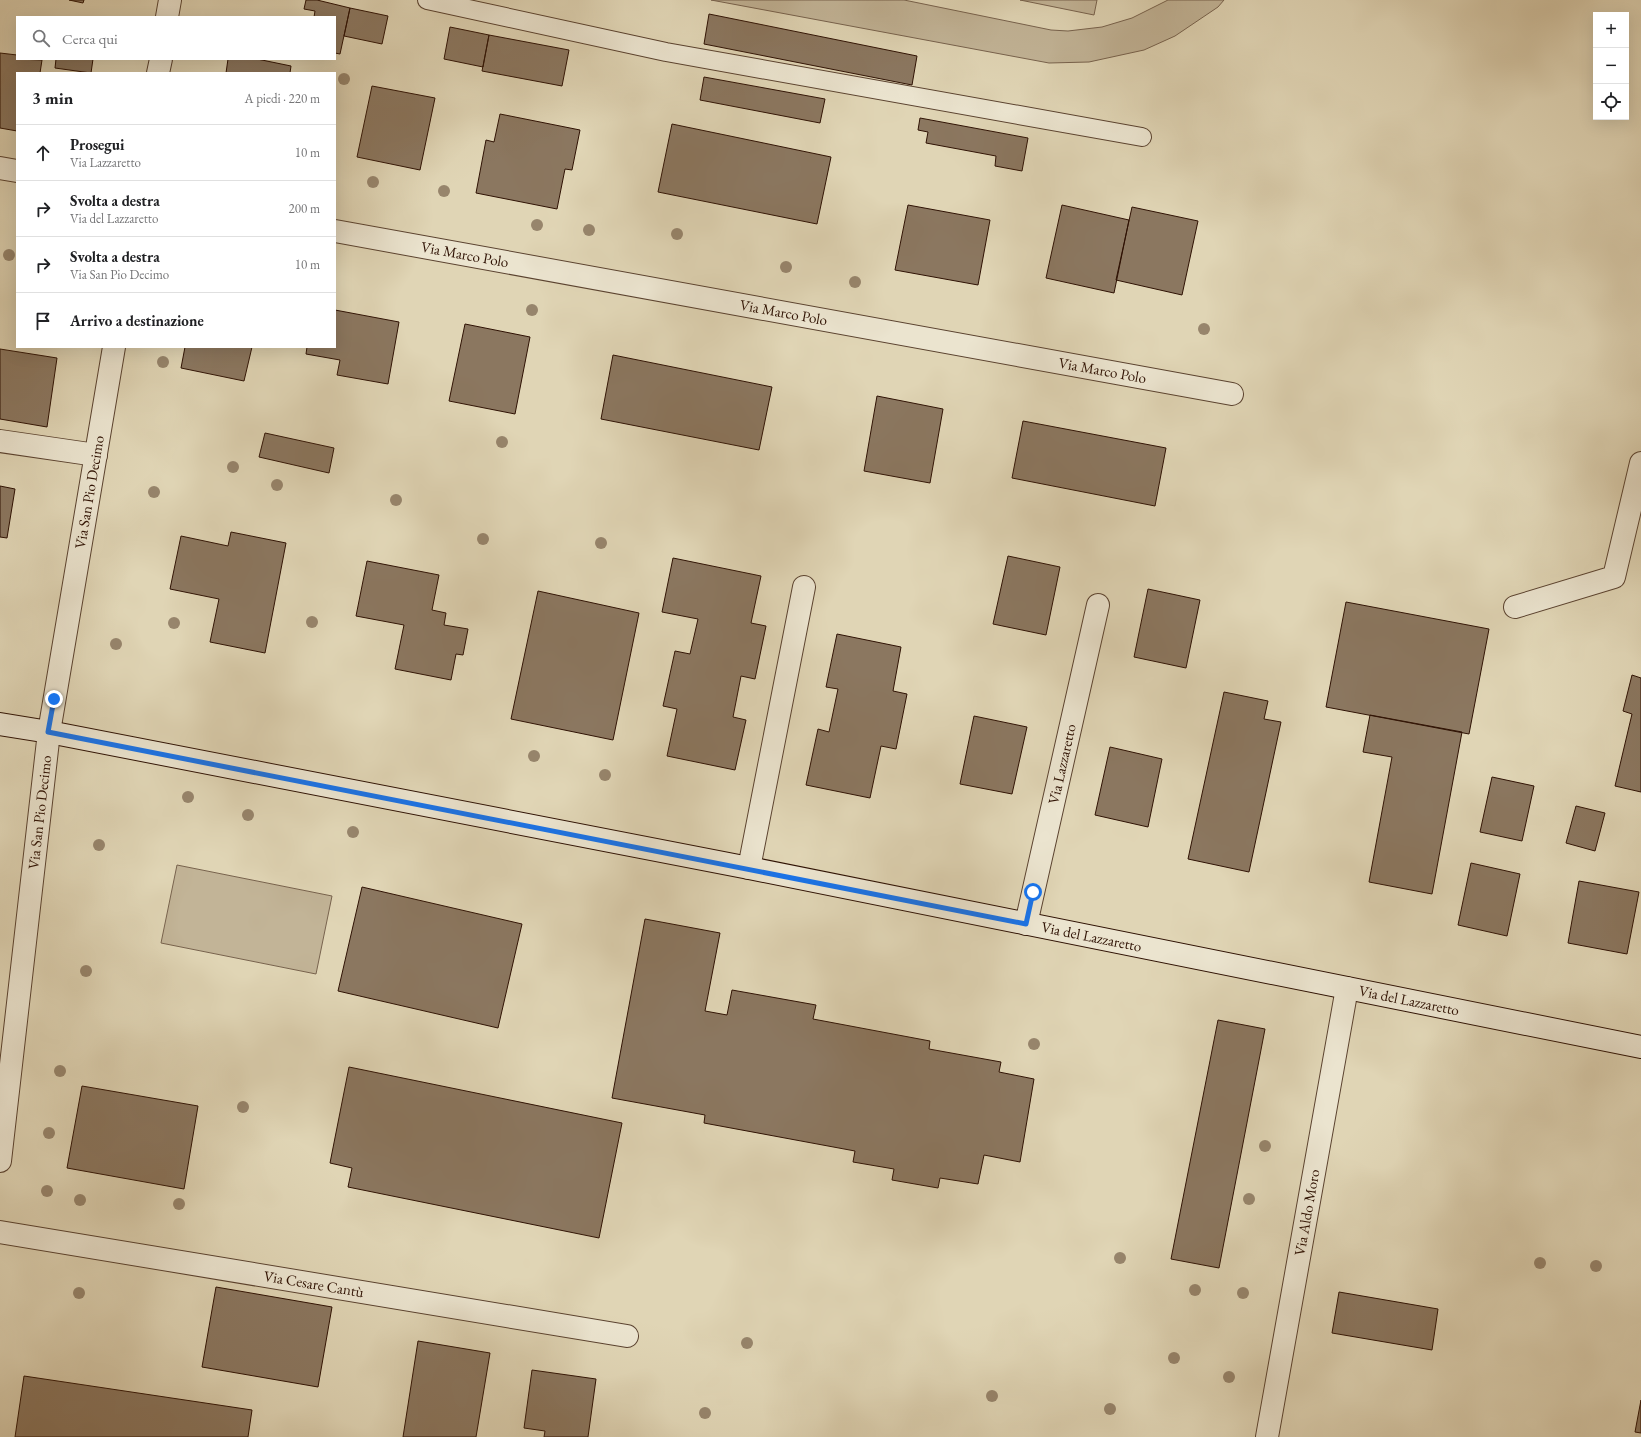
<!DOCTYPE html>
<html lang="it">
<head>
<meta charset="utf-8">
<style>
	:root { --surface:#fff; --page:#f6f6f6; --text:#202124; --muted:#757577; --line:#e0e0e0 }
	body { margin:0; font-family:"EB Garamond",serif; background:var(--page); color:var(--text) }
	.controls { position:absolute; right:12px; top:12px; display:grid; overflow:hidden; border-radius:0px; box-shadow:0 4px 16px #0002 }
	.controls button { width:36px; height:36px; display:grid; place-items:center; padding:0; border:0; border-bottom:1px solid var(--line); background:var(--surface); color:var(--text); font:20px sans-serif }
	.stop { position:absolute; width:12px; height:12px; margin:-9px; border:3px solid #1a73e8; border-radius:50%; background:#fff }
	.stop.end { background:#1a73e8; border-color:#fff; box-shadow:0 1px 4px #0008 }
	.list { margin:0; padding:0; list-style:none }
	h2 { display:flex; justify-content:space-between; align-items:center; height:52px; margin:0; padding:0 16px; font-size:17px }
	h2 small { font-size:13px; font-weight:400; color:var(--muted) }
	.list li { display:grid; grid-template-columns:26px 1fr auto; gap:12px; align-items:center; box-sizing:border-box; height:56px; padding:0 16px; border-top:1px solid var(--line) }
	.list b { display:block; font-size:15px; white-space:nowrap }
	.list p { margin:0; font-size:13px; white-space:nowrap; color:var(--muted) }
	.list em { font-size:13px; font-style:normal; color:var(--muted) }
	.icon { flex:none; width:22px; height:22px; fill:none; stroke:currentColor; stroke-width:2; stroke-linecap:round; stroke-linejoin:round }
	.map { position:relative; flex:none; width:1641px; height:1437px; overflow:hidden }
	.search { position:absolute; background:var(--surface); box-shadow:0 4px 16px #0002; left:16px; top:16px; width:320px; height:44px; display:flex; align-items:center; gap:10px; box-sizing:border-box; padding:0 14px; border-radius:0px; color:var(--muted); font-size:15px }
	.panel { position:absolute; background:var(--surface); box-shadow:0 4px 16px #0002; left:16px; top:72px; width:320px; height:276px; border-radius:0px }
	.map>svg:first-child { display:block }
	.green { fill:#c2b497; stroke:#78634e }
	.building { fill:#8b7760; stroke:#2f1204 }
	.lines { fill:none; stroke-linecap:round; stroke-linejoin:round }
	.lane-casing { stroke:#5b4330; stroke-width:20 }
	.street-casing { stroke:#5b4330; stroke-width:24 }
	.secondary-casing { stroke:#2f1204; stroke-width:24 }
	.lane { stroke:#ebe4cf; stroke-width:18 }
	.street { stroke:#ebe4cf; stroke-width:22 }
	.secondary { stroke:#ebe4cf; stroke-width:22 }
	.tree { fill:#97856c }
	.route { stroke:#1a73e8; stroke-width:5 }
	.labels { text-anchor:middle; stroke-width:4; stroke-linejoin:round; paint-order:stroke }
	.street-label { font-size:15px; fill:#2f1204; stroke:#ebe4cf }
</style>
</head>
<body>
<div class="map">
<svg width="1641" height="1437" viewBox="0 0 1641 1437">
	<rect width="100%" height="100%" fill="#e0d5b5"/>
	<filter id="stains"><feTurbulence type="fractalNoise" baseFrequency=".005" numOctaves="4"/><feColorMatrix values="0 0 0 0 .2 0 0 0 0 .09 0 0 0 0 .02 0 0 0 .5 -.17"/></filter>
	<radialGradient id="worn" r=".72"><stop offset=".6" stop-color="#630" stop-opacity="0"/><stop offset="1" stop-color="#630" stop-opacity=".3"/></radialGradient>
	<path class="green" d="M711 0H904L1051 30 1068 31 1102 27 1132 18 1168 0H1224L1218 7 1175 36 1144 50 1089 62 1049 63Z
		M1020 0H1097L1094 15Z
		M177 865 332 896 316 974 161 943Z"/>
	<path class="building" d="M69 0H84L83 3Z
		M306 0H317L350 8 340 54 335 53V17H314L315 11 304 9Z
		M350 8 388 16 382 44 344 36Z
		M709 14 917 56 912 85 704 44Z
		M450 27 489 35 483 67 444 59Z
		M489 35 569 50 562 86 482 71Z
		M0 53 17 55V59L42 60 40 73H17V131L0 128Z
		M56 59H93L91 73 55 68Z
		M228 59H257L291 66 290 73H226Z
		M704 77 825 99 820 123 700 100Z
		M372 86 435 98 420 170 357 157Z
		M500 114 580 130 572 170 565 169 557 209 476 193 486 140 494 142Z
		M920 118 1028 138 1022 171 995 166 996 156 926 143 928 132 918 130Z
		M672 124 831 157 817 224 658 192Z
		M908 205 990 220 978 285 895 270Z
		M1062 205 1129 220 1114 293 1046 278Z
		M1132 207 1198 221 1182 295 1116 280Z
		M335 310 399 322 388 384 337 375 340 360 306 354 307 347H335Z
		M465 324 530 337 515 414 449 401Z
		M185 347H252L244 381 181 368Z
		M0 349 57 358 47 427 0 419Z
		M613 355 772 387 759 450 601 419Z
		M877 396 943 409 930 483 864 471Z
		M1023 421 1166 448 1155 506 1012 478Z
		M265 433 334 448 329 473 259 457Z
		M0 486 15 489 7 538 0 537Z
		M231 532 286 543 265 653 210 642 219 599 170 589 181 536 228 546Z
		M1008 556 1060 567 1046 635 993 624Z
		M673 558 761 576 751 623 766 626 755 679 741 676 733 717 746 720 735 770 667 756 677 709 663 706 675 651 690 654 698 619 662 612Z
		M367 561 439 575 432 610 446 613 444 625 468 629 463 655 456 654 451 680 395 669 404 625 356 616Z
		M1148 589 1200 600 1186 668 1134 657Z
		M538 591 639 613 613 740 511 719Z
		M1346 602 1489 629 1469 734 1326 707Z
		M837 634 901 647 893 691 907 694 896 749 881 746 870 798 806 785 818 729 829 732 838 689 826 687Z
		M1632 675 1641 678V792L1615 786 1632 714 1623 711Z
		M1224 692 1268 701 1264 719 1281 722 1249 872 1188 859Z
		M1370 715 1462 732 1432 894 1369 882 1392 757 1363 752Z
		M974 716 1027 727 1012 794 960 784Z
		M1110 747 1162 759 1148 827 1095 815Z
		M1492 777 1534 786 1522 841 1480 832Z
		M1576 806 1605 813 1595 851 1566 843Z
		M1471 863 1520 874 1507 936 1458 925Z
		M1579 881 1639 892 1627 954 1568 943Z
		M362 887 522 924 498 1028 338 991Z
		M645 919 720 933 705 1011 727 1015 732 990 816 1005 813 1019 930 1041 929 1049 1001 1062 999 1072 1034 1079 1020 1162 984 1155 978 1184 940 1178 938 1188 892 1180 894 1169 853 1162 855 1151 704 1123 705 1115 612 1098Z
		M1218 1020 1265 1029 1219 1268 1171 1259Z
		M349 1067 622 1123 599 1238 348 1187 352 1168 330 1163Z
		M82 1086 198 1106 184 1189 67 1168Z
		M216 1287 332 1307 318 1387 202 1367Z
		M1339 1292 1438 1309 1432 1350 1332 1333Z
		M418 1341 490 1353 476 1437H403Z
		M532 1370 596 1379 588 1437H544L545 1431 524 1428Z
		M24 1376 252 1410 248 1437H15Z
		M1641 1400V1433L1635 1432Z"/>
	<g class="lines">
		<defs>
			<path id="lane" d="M427 0 666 52 1142 137"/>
			<g id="street">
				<path d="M167 17 170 0"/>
				<path d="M158 73 161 59"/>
				<path d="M0 168 17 171"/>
				<path id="s1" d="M335 231 1232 394"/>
				<path d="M0 441 96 455"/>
				<path d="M1515 607 1614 577 1641 463"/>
				<path d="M749 868 804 587"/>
				<path id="s2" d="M1026 924 1098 605"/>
				<path id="s3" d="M0 1161 49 732 114 347"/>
				<path id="s4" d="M0 1232 627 1336"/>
				<path id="s5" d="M1267 1437 1347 988"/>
			</g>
			<g id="secondary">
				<path id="s6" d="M0 724 49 732 749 868 1641 1047"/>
			</g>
		</defs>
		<use href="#lane" class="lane-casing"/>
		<use href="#street" class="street-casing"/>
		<use href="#secondary" class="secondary-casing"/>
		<use href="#lane" class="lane"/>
		<use href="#street" class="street"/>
		<use href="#secondary" class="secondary"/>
	</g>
	<g class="tree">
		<circle cx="344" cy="79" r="6"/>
		<circle cx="373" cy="182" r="6"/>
		<circle cx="444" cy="191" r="6"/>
		<circle cx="537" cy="225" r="6"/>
		<circle cx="589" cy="230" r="6"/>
		<circle cx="677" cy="234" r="6"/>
		<circle cx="9" cy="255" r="6"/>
		<circle cx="786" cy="267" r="6"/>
		<circle cx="855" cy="282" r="6"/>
		<circle cx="532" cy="310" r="6"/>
		<circle cx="1204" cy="329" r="6"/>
		<circle cx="163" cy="362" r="6"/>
		<circle cx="502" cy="442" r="6"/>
		<circle cx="233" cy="467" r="6"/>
		<circle cx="277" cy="485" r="6"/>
		<circle cx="154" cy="492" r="6"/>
		<circle cx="396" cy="500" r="6"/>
		<circle cx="483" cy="539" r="6"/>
		<circle cx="601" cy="543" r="6"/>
		<circle cx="312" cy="622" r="6"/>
		<circle cx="174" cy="623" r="6"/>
		<circle cx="116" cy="644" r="6"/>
		<circle cx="534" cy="756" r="6"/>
		<circle cx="605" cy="775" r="6"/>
		<circle cx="188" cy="797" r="6"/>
		<circle cx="248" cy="815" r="6"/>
		<circle cx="353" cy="832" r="6"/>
		<circle cx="99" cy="845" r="6"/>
		<circle cx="86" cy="971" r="6"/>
		<circle cx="1034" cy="1044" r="6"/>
		<circle cx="60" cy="1071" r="6"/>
		<circle cx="243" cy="1107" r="6"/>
		<circle cx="49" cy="1133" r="6"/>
		<circle cx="1265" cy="1146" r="6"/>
		<circle cx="47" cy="1191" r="6"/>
		<circle cx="1249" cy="1199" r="6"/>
		<circle cx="80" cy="1200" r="6"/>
		<circle cx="179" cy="1204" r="6"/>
		<circle cx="1120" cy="1258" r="6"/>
		<circle cx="1540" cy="1263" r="6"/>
		<circle cx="1596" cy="1266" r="6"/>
		<circle cx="1195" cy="1290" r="6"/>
		<circle cx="79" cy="1293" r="6"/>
		<circle cx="1243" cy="1293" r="6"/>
		<circle cx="747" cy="1343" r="6"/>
		<circle cx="1174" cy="1358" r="6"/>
		<circle cx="1229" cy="1377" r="6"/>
		<circle cx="992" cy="1396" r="6"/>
		<circle cx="1110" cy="1409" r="6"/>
		<circle cx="705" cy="1413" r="6"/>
	</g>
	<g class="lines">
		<path class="route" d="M54 699 48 732 1026 924 1033 892"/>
	</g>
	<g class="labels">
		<g class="street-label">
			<text dy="5" stroke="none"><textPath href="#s1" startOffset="132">Via Marco Polo</textPath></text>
			<text dy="5" stroke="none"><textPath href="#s1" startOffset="456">Via Marco Polo</textPath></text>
			<text dy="5" stroke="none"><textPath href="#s1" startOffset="780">Via Marco Polo</textPath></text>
			<text dy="5" stroke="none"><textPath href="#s3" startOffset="675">Via San Pio Decimo</textPath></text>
			<text dy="5" stroke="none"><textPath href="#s2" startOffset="164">Via Lazzaretto</textPath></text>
			<text dy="5" stroke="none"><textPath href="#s3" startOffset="351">Via San Pio Decimo</textPath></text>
			<text dy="5" stroke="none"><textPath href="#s6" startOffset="1112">Via del Lazzaretto</textPath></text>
			<text dy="5" stroke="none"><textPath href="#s6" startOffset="1436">Via del Lazzaretto</textPath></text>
			<text dy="5" stroke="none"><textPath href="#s5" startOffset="228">Via Aldo Moro</textPath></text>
			<text dy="5" stroke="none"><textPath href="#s4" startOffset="318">Via Cesare Cantù</textPath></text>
		</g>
	</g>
	<rect width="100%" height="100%" filter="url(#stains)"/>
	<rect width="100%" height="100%" fill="url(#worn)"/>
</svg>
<div class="controls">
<button>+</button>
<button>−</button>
<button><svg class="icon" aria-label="locate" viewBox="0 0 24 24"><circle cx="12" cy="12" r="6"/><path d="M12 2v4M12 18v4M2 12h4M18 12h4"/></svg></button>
</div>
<div class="stop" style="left:1033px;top:892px"></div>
<div class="stop end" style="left:54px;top:699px"></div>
<div class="search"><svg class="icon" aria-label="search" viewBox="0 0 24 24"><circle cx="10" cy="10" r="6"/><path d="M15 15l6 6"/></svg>Cerca qui</div>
<section class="panel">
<h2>3 min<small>A piedi · 220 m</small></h2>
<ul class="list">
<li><svg class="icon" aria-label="ahead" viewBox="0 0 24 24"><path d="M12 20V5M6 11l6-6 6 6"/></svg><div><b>Prosegui</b><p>Via Lazzaretto</p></div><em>10 m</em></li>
<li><svg class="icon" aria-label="right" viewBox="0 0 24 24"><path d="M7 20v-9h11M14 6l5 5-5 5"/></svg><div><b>Svolta a destra</b><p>Via del Lazzaretto</p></div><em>200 m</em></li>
<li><svg class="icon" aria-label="right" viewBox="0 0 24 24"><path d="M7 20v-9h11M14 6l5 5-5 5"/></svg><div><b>Svolta a destra</b><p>Via San Pio Decimo</p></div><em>10 m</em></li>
<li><svg class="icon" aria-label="arrive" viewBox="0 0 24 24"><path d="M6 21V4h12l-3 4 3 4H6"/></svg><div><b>Arrivo a destinazione</b></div></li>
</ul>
</section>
</div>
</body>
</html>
